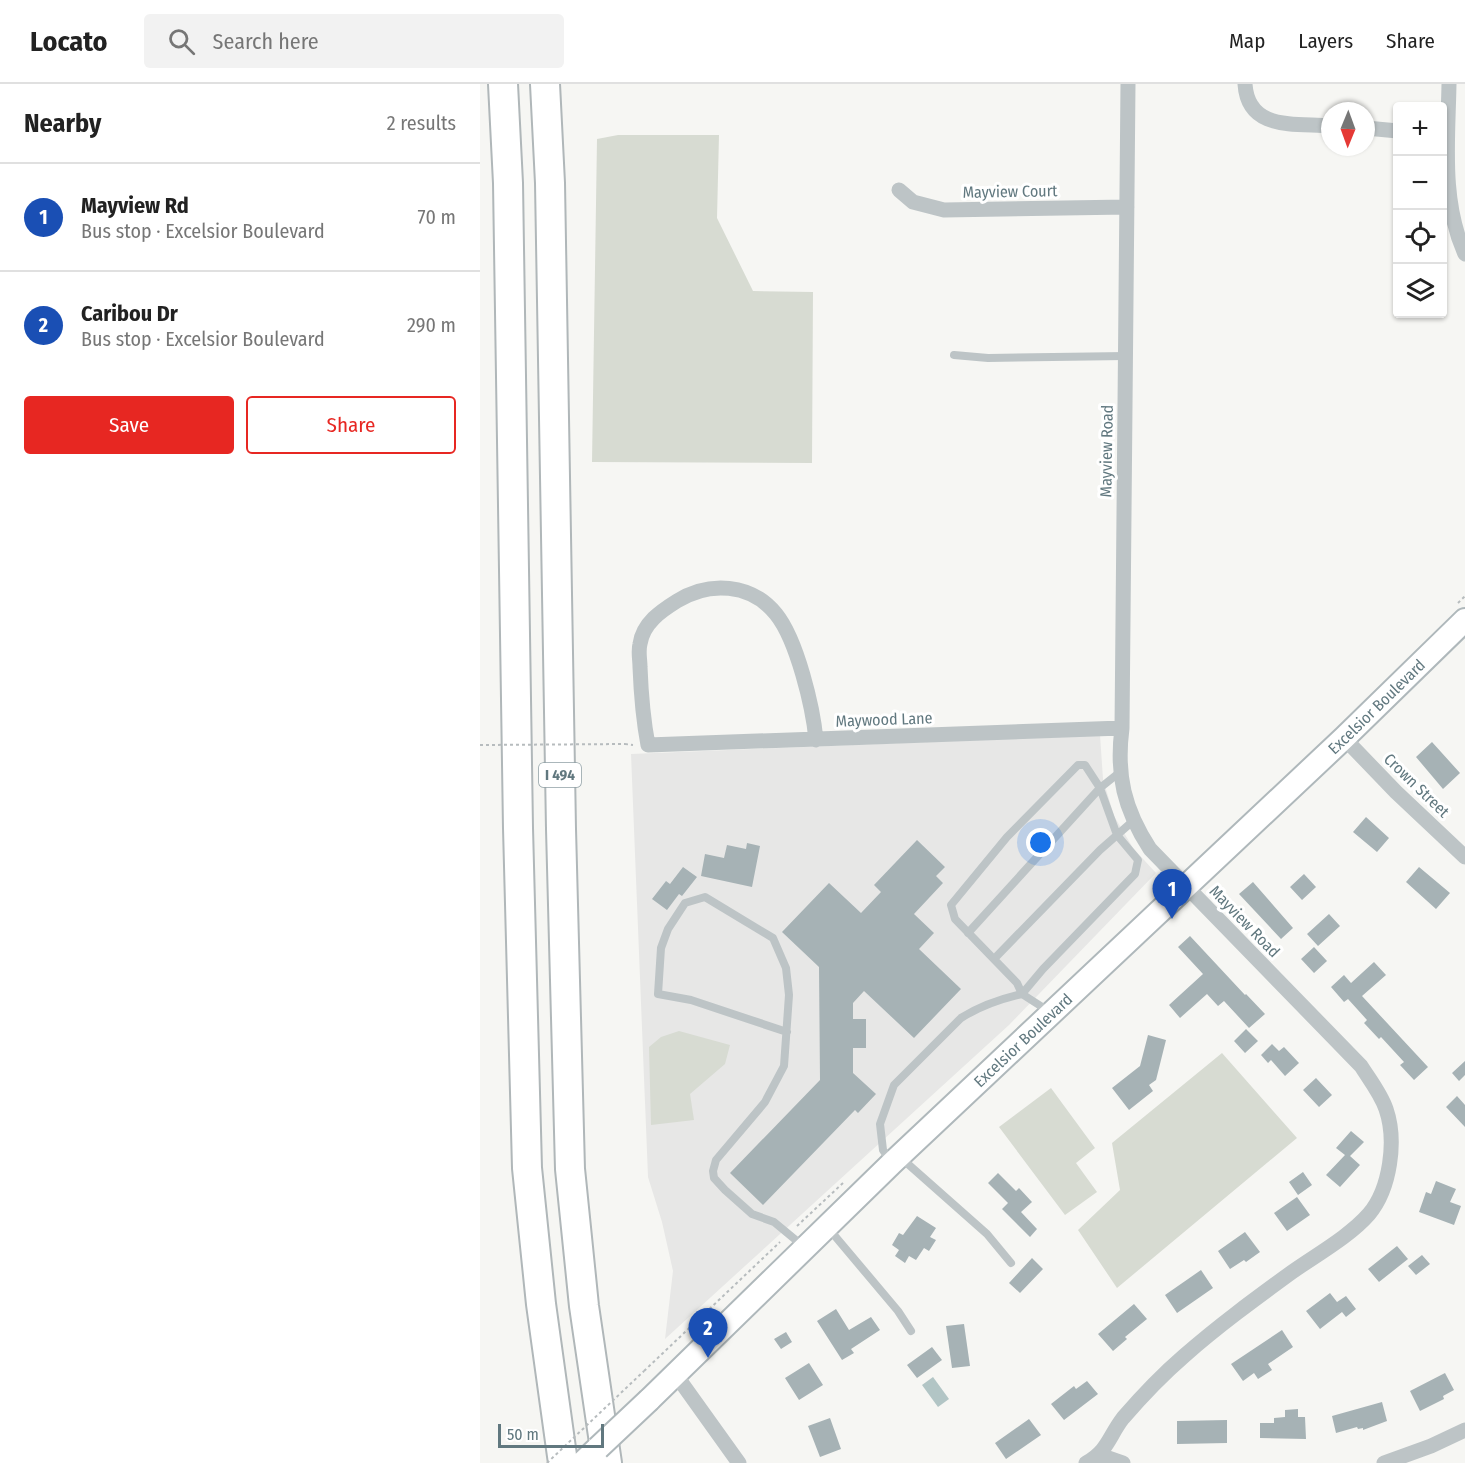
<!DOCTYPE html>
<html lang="en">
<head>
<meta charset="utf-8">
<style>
	:root { --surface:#fff; --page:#f2f2f2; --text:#222; --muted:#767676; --line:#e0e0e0; --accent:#e72722 }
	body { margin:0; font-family:"Fira Sans Condensed",sans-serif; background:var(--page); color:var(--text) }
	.controls { position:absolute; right:18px; top:18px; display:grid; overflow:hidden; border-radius:6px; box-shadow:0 2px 4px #0004 }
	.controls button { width:54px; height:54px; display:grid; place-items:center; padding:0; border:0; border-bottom:2px solid var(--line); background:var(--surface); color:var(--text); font:30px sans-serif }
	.compass { position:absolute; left:841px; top:18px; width:54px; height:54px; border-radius:50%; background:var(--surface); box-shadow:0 2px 4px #0004; rotate:181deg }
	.scale { position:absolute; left:18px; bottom:15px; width:106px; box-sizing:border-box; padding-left:6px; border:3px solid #61787f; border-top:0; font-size:16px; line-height:21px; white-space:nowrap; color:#61787f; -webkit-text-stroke:4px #fff; paint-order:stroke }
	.you { position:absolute; left:561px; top:759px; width:21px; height:21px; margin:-15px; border:4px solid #fff; border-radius:50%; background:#1a73e8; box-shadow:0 0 0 9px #1a73e833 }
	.badge { display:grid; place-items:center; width:39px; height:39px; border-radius:50%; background:var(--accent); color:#fff; font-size:20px; font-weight:700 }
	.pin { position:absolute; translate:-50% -50px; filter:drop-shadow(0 2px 3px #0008) }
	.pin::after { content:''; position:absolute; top:32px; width:21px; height:18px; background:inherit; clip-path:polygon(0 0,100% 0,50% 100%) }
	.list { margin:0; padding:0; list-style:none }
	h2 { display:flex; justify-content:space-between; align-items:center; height:78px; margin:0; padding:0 24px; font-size:26px }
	h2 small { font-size:20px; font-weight:400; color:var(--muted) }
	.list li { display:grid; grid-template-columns:39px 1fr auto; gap:18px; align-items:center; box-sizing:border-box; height:108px; padding:0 24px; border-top:2px solid var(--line) }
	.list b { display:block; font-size:22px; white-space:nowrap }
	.list p { margin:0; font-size:20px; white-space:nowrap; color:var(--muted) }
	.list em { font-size:20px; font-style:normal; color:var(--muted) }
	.actions { display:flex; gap:12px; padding:18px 24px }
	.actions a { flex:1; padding:14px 0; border:2px solid var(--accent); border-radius:6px; text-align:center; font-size:21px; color:var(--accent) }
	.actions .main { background:var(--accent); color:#fff }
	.icon { flex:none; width:33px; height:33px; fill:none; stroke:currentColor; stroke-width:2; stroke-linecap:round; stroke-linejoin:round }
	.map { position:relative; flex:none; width:985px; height:1379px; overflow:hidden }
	header { display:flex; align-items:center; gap:36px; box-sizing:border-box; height:84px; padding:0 30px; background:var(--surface); border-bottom:2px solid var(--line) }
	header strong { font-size:28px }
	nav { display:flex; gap:33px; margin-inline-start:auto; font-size:21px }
	.search { width:420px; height:54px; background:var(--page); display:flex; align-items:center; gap:15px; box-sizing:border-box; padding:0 21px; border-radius:6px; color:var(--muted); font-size:22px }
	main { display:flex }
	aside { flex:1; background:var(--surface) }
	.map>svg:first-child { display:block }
	.built { fill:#e7e7e6 }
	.green { fill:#d7dbd2 }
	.water { fill:#b2c5c5 }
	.building { fill:#a6b2b5 }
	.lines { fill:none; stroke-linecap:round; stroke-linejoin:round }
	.secondary-casing { stroke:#afb8bb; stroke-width:26 }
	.motorway-casing { stroke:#b0b7b9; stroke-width:32 }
	.path { stroke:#b7bcbe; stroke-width:2; stroke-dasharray:3 3; stroke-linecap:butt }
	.service { stroke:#bdc4c6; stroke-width:8 }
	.minor { stroke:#bdc4c6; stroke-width:15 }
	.secondary { stroke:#fff; stroke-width:22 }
	.motorway { stroke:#fff; stroke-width:28 }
	.secondary-bridge-casing { stroke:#afb8bb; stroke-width:26; stroke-linecap:butt }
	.path-bridge { stroke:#b7bcbe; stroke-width:2; stroke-dasharray:3 3; stroke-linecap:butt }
	.secondary-bridge { stroke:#fff; stroke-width:22 }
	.labels { text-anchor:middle; stroke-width:6; stroke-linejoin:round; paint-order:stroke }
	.shield { fill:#fff; stroke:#90a0a5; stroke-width:1.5 }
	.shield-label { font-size:15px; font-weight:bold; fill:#61787f }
	.street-label { font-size:16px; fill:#61787f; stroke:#fff }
</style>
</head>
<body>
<header>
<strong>Locato</strong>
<div class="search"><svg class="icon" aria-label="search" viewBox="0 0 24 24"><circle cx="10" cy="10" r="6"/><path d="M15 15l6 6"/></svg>Search here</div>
<nav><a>Map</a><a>Layers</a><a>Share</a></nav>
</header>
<main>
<aside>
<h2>Nearby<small>2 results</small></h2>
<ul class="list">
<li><span class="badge" style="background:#1a4fb4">1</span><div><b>Mayview Rd</b><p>Bus stop · Excelsior Boulevard</p></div><em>70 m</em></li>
<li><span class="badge" style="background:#1a4fb4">2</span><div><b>Caribou Dr</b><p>Bus stop · Excelsior Boulevard</p></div><em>290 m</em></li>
</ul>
<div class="actions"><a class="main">Save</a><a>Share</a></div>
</aside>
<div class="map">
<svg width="985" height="1379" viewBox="0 0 985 1379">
	<rect width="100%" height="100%" fill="#f6f6f3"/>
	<path class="built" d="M620 651 623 695 634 732 653 764 676 789 529 941 185 1255 193 1187 182 1138 168 1093 151 670Z"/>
	<path class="green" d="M138 51H239L237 134 273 207 333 208 332 379 112 378 117 55Z
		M199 947 250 961 245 980 210 1010 214 1036 171 1041 169 963 181 953Z
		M742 969 817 1054 637 1204 598 1146 640 1106 632 1059Z
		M571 1004 615 1064 596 1079 617 1108 585 1131 519 1043Z"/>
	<path class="water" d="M453 1293 469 1315 458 1323 442 1301Z"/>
	<path class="building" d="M952 658 980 689 963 705 936 673Z
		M886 733 909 754 897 768 873 748Z
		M437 756 465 783 456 792 463 799 434 830 454 849 439 865 481 905 434 954 384 907 373 919V935H386V964H373V989L396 1010 378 1029 375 1026 283 1121 250 1089 340 996 339 883 302 848 349 799 381 829 401 808 394 801Z
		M267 759 280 762 272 803 221 792 225 770 244 774 247 761 266 765Z
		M203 783 217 793 202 812 199 810 187 826 172 815 186 797 190 800Z
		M939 783 970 809 956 825 926 798Z
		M824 790 836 803 822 816 810 803Z
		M773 798 813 844 801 855 759 810Z
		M849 830 860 842 838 862 827 850Z
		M710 852 765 911 766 910 785 930 769 944 744 917 738 922 727 910 700 934 689 921 723 890 698 863Z
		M834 863 847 877 834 889 821 875Z
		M894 878 906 891 882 912 948 983 934 996 920 981 924 978 901 953 899 955 884 939 887 936 868 915 864 918 851 903 864 891 871 899Z
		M766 945 778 957 765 969 754 957Z
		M668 951 686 956 676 996 669 1001 673 1007 649 1026 632 1004 660 982Z
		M792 960 799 967 804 963 819 979 805 992 791 976 788 979 781 971Z
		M985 977V991L979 997 972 989Z
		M836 994 852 1011 839 1023 823 1006Z
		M977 1012 985 1021V1043L966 1023Z
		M871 1047 884 1058 870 1072 880 1081 860 1103 846 1091 865 1071 856 1064Z
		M823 1088 832 1101 818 1111 809 1098Z
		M518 1089 536 1107 539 1104 552 1118 541 1128 557 1145 550 1153 522 1125 528 1119 508 1099Z
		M956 1097 976 1105 970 1118 981 1122 974 1141 939 1128 946 1108 951 1110Z
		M817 1113 830 1131 807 1147 794 1129Z
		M437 1132 456 1144 450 1153 456 1156 449 1167 444 1164 436 1176 429 1172 425 1179 415 1172 419 1166 412 1161 419 1149 423 1151Z
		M765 1148 780 1168 766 1178 764 1176 750 1185 738 1167Z
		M917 1162 928 1175 899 1198 888 1185Z
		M942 1171 950 1180 936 1191 928 1182Z
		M552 1174 563 1185 540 1209 529 1199Z
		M721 1186 733 1204 697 1229 685 1211Z
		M850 1209 857 1218 866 1212 876 1225 866 1233 862 1228 840 1245 826 1227Z
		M654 1220 667 1235 645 1253 647 1255 633 1267 618 1250Z
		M356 1225 369 1246 391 1233 400 1246 371 1265 374 1269 362 1276 337 1237Z
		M484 1240 490 1282 472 1284 466 1242Z
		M802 1246 813 1263 788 1280 792 1286 778 1295 774 1289 763 1297 751 1280Z
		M306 1248 312 1258 301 1265 294 1255Z
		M452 1263 462 1276 437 1294 427 1281Z
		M329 1279 343 1301 319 1316 305 1294Z
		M965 1289 974 1306 963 1312 964 1315 940 1327 930 1307Z
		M607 1297 618 1310 584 1336 571 1320 594 1302 596 1305Z
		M902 1318 907 1337 883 1346V1344L878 1345 877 1343 856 1349 852 1332Z
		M818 1325V1333H825L826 1355 780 1354V1339H794V1334L805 1333V1326Z
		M350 1334 361 1365 340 1373 328 1342Z
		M549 1335 561 1351 526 1375 515 1359Z
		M747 1336V1359L697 1360V1337Z"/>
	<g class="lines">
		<defs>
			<g id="secondary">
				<path id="s1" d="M169 1316 412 1079 864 654 985 536"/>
				<path d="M102 1379 118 1364"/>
			</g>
			<path id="motorway" d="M23 0 28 99 38 744 47 1084 61 1220 83 1379
				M65 0 70 99 81 745 90 1085 104 1222 127 1379"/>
		</defs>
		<use href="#secondary" class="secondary-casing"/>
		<use href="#motorway" class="motorway-casing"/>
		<path class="path" d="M978 519 985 512
			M145 660 153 661
			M317 1142 363 1099
			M164 1287 300 1158"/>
		<path class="service" d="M474 271 508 274 646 272
			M488 849 620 704 637 751 658 776 655 790 563 885 542 910 537 899 475 835 471 821 527 753 598 681H605L620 704 640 688
			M514 875 620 766 653 737
			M307 948 211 916 178 910 181 864 188 845 205 819 225 813 293 854 306 884 309 911 304 982 285 1018 236 1076 233 1087 234 1094 245 1106 272 1130 294 1138 323 1162
			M420 1073 507 1150 531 1179
			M411 1078 403 1066 400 1040 414 1001 481 934C500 922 520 915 542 910L570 928
			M349 1145 418 1227 431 1247"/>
		<path class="minor" d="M765 0C768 47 815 39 850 42
			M969 0C968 57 961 117 985 170
			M886 44 918 47
			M419 106 433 118 464 126 647 123
			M864 654 916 708 985 773
			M336 656C333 623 317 556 296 530 271 499 229 497 197 517 181 527 163 539 160 560 158 567 160 576 160 583 161 609 163 635 168 661L642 644
			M196 1291 259 1379
			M620 1371 643 1379
			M606 1379C628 1367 629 1352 643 1334 662 1312 682 1291 704 1272 738 1242 775 1215 812 1188 836 1171 870 1152 889 1130 910 1105 917 1057 906 1025 901 1010 890 996 881 982L670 765C644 725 636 691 642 644L648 0
			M904 1379 951 1362 985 1346"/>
		<use href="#secondary" class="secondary"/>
		<use href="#motorway" class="motorway"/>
		<defs>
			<path id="secondary-bridge" d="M118 1364 169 1316"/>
		</defs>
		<use href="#secondary-bridge" class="secondary-bridge-casing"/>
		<path class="path-bridge" d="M0 661 145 660
			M67 1379 164 1287"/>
		<use href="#secondary-bridge" class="secondary-bridge"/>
	</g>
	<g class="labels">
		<rect class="shield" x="59" y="679" width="42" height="24" rx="4.5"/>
		<g class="shield-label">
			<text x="80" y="696">I 494</text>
		</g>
		<g class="street-label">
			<text transform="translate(530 107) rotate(-1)" y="6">Mayview Court</text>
			<text transform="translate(626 367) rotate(-89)" y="6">Mayview Road</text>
			<text dy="6" stroke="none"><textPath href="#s1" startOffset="1005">Excelsior Boulevard</textPath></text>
			<text transform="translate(404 635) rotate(-2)" y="6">Maywood Lane</text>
			<text transform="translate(937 701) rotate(44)" y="6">Crown Street</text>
			<text transform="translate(765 837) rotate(46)" y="6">Mayview Road</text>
			<text dy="6" stroke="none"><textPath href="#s1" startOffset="519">Excelsior Boulevard</textPath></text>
		</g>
	</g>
</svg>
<div class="controls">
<button>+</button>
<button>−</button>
<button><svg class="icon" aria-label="locate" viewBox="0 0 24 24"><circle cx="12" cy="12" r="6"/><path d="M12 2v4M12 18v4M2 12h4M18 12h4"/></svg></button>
<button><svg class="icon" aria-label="layers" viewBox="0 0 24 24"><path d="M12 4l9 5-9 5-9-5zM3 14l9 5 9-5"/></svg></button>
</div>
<svg class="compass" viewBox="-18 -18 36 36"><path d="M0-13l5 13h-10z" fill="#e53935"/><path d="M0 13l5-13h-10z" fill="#767676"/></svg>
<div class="scale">50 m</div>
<div class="you"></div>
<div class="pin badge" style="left:692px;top:835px;background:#1a4fb4">1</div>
<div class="pin badge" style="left:228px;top:1274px;background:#1a4fb4">2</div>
</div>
</main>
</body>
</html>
